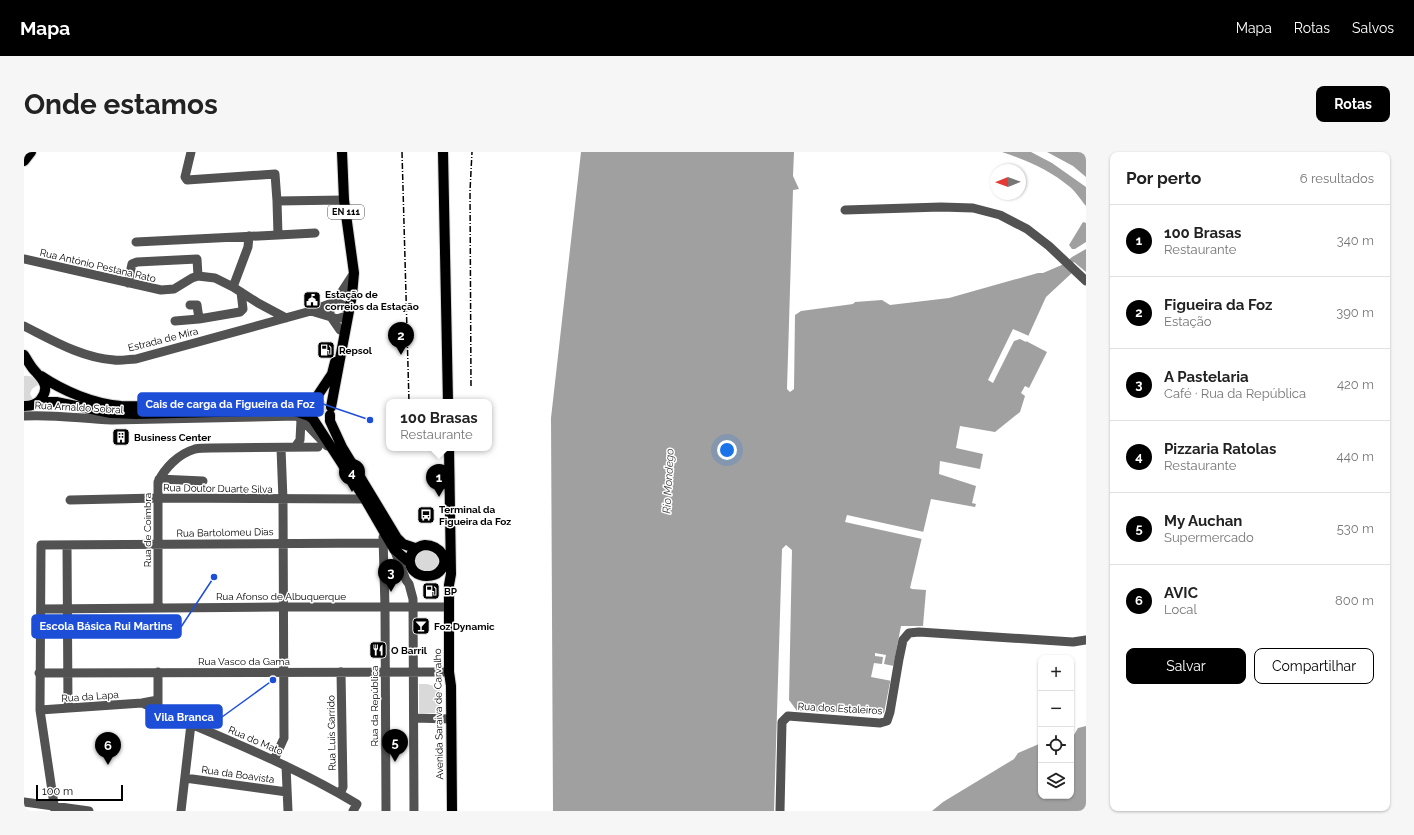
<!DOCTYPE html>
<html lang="pt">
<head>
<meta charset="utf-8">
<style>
	:root { --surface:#fff; --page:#f6f6f6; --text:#222; --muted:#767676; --line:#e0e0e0; --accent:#000 }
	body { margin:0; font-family:Raleway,sans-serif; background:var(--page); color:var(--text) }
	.controls { position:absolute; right:12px; bottom:12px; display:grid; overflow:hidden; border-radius:8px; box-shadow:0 1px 3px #0004 }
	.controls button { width:36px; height:36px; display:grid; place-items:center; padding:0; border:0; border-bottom:1px solid var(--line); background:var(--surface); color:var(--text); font:20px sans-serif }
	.compass { position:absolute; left:966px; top:12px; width:36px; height:36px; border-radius:50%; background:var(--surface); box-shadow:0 1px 3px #0004; rotate:269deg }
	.scale { position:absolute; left:12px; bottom:10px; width:87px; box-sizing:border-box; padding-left:4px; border:2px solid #000; border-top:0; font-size:11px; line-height:14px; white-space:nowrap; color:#000; -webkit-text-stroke:3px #fff; paint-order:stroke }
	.you { position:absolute; left:703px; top:298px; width:14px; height:14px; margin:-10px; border:3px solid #fff; border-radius:50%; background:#1a73e8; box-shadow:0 0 0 6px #1a73e833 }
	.badge { display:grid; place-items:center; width:26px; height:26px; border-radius:50%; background:var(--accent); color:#fff; font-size:13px; font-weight:700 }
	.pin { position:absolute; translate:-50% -33px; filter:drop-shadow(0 1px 2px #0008) }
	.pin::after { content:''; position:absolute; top:21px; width:14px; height:12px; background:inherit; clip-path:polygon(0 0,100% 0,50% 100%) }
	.popup { position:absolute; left:362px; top:247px; width:106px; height:52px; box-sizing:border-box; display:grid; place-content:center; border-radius:8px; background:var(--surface); filter:drop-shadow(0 1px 3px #0005); font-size:13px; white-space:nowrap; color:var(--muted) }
	.popup b { font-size:15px; color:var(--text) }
	.popup::after { content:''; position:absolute; left:50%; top:100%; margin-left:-8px; border:8px solid transparent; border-top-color:var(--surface) }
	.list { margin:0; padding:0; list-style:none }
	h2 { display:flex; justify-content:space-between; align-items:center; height:52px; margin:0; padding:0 16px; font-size:17px }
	h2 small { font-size:13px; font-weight:400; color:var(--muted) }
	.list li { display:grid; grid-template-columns:26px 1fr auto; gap:12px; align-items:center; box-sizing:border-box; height:72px; padding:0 16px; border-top:1px solid var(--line) }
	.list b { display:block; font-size:15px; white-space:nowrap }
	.list p { margin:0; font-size:13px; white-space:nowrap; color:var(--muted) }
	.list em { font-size:13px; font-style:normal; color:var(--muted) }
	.actions { display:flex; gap:8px; padding:12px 16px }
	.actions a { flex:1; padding:9px 0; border:1px solid var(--accent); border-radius:8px; text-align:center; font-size:14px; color:var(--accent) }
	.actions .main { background:var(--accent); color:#fff }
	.icon { flex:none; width:22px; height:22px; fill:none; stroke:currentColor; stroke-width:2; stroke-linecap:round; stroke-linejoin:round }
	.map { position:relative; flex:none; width:1062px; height:659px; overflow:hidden; border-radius:8px }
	header { display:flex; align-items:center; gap:24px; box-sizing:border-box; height:56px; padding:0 20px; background:var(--accent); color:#fff }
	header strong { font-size:19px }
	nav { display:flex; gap:22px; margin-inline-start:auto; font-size:14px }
	.intro { display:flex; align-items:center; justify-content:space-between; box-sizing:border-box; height:96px; padding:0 24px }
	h1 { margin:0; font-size:28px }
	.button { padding:10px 18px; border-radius:8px; background:var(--accent); color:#fff; font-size:14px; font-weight:700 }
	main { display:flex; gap:24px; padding:0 24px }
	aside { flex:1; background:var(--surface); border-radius:8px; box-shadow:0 1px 3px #0004 }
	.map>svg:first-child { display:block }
	.green { fill:#d9d9d9 }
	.water { fill:#a0a0a0 }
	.pier { fill:#fff }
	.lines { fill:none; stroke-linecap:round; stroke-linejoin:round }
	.major-casing { stroke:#dbdbdb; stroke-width:12 }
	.minor { stroke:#525252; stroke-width:9 }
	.major { stroke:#000; stroke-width:10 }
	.rail { stroke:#000; stroke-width:1.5; stroke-dasharray:6 2 1 2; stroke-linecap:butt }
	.labels { text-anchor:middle; stroke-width:3; stroke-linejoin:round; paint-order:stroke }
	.shield { fill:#fff; stroke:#4c4c4c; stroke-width:1 }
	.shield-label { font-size:9px; font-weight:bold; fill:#000 }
	.street-label { font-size:10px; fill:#000; stroke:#fff }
	.poi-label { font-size:10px; font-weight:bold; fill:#000; stroke:#fff; text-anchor:start }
	.water-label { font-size:11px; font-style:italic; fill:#414141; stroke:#fff }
	.leader { fill:none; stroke:#1d4ed8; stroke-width:1.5 }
	.callout-dot { fill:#1d4ed8; stroke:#fff; stroke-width:1.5 }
	.callout { fill:#1d4ed8; stroke:#1d4ed8; stroke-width:1.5 }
	.callout-label { font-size:11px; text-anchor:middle; font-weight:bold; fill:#fff }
</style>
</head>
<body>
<header>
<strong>Mapa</strong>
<nav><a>Mapa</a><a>Rotas</a><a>Salvos</a></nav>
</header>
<div class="intro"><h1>Onde estamos</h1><a class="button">Rotas</a></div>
<main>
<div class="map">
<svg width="1062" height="659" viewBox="0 0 1062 659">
	<rect width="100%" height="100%" fill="#fff"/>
	<path class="green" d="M0 224C7 223 12 226 15 232L8 237 6 242 9 247 5 249 0 248Z
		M287 255a8 8 0 1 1 16 0a8 8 0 1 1-16 0Z
		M402 398 411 400 415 405 414 413C406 422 398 421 390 412 391 401 391 401 402 398Z
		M395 532H403L416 536V561H395Z"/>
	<path class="water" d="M557 0H770L769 24 775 37 769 38 763 237 766 240 770 237 771 163 777 159 829 152 831 150 858 148 866 153 925 146 1014 121H1019L1040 112 1048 105 1062 97V120L1050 110 1044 115 1049 120 1022 145 1002 189 1023 200 1005 236 1001 234 997 241 1001 244 996 260 971 280 936 274 932 296 959 302 956 317 916 309 915 322 952 334 948 351 952 352 951 355 907 347 886 436 888 437 902 438 899 474H877L860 561 773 559 765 548 768 398 762 393 758 397 750 659H529L527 266Z
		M978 0H1007L1028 11 1062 35V54C1057 48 1052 40 1046 35 1026 18 1002 8 978 0Z
		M1023 0H1062V25L1049 14Z
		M1059 70 1062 71V90L1051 97H1048L1045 93Z
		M1062 574V659H908L919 650 990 607 994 601 1015 592 1017 593V644H1047V588L1054 576Z"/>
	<path class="pier" d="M989 177 1005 184 1002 190 996 187 990 189 969 231 964 228Z
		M823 363 900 380 898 387 821 370Z
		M851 501 862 503 860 512 870 514 868 529 847 525 850 511 858 512 859 505 851 504Z"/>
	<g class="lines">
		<defs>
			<path id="major" d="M419 0 424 250
				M0 9 7 0
				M0 203C4 209 7 215 11 219 19 228 26 235 17 247 13 253 7 254 0 254
				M17 224C39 239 70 252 97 254 117 255 138 253 158 253
				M294 243 308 222 311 210
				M15 250H32L87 261 112 262 268 258 285 264 289 267 341 347 370 397 386 411
				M190 253 268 251 284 249
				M307 255 328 143 330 121 320 48 318 0
				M306 263V269L318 295 373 386 379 392 391 396
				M425 296 427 422 425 433V520L427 534 428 659
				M401 393C415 393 428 408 415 420 412 423 407 424 403 424 381 424 380 396 401 393Z"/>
		</defs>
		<use href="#major" class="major-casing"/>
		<path class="minor" d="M253 49 320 48
			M821 58 917 55 949 56 976 63 1003 77 1025 94 1062 129
			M254 83 291 81
			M112 90 254 83 253 49 251 22 163 28 161 25 167 0
			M0 107 137 138 150 137 168 126 174 124 191 126 209 135 234 151 262 166
			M104 131 108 112 113 110 173 107 174 124
			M209 135 224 95 225 84
			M166 153H173L175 167
			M287 159 307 165 316 178
			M319 165 313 167 307 165C305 160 305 156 308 151 314 151 318 151 321 156
			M151 169 175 167 216 160 219 157 217 140
			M0 174C28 188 58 206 90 208 98 209 105 207 112 207L287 159 308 151 315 144 330 121
			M0 264C30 262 58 267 88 268L273 264 282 272 303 294
			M271 295 276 288 277 268
			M135 327 179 329
			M46 348 133 346 341 347
			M359 385 361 455 362 659
			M43 393 44 556
			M370 397 382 428 385 432 389 447 390 659
			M134 456V330C141 316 154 302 171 297 176 296 182 296 187 296L294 295
			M17 457 253 455H425
			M134 520V553
			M15 521 425 520
			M118 551C191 583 265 611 333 652L329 659
			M16 558 118 551 134 548
			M390 566 427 567
			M250 608 260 586 259 348 257 296
			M262 614 264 659
			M161 626 263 640
			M316 642 319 635 317 520
			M0 650 65 659
			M31 659 16 558 17 393 359 391
			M157 659 167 572
			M756 659 758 570 764 564 856 571 863 569 866 560 875 507 879 488 885 481 895 480 1049 490 1062 488"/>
		<use href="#major" class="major"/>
		<path class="rail" d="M378 0 385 250
			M447 234 446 39 448 0"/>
	</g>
	<defs>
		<symbol id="civic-square" viewBox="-11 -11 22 22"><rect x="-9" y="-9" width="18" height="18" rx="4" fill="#000" stroke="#fff"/><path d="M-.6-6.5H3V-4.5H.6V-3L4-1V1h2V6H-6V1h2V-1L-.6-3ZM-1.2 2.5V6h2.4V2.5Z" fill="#fff"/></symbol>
		<symbol id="fuel-square" viewBox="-11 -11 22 22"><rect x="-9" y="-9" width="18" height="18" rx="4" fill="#000" stroke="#fff"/><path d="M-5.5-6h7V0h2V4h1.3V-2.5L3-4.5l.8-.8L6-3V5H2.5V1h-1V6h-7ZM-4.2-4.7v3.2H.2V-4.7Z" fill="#fff"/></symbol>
		<symbol id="building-square" viewBox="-11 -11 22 22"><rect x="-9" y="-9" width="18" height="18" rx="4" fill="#000" stroke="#fff"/><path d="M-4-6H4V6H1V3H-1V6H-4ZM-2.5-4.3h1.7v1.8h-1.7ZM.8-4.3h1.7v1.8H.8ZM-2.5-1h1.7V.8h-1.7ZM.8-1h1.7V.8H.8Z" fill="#fff"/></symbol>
		<symbol id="bus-square" viewBox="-11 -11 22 22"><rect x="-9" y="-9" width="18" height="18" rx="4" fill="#000" stroke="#fff"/><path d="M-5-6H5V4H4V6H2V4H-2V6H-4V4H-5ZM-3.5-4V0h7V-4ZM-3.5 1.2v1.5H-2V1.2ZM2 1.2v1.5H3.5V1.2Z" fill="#fff"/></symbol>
		<symbol id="bar-square" viewBox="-11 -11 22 22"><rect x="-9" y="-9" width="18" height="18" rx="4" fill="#000" stroke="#fff"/><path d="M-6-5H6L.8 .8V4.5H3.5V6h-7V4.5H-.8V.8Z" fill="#fff"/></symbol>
		<symbol id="restaurant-square" viewBox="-11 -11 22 22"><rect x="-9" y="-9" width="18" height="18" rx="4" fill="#000" stroke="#fff"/><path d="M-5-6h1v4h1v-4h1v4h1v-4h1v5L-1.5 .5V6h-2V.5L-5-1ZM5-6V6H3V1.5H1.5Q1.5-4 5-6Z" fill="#fff"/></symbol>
	</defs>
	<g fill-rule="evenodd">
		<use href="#civic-square" x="278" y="138" width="20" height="20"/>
		<use href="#fuel-square" x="292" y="188" width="20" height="20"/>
		<use href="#building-square" x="87" y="275" width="20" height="20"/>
		<use href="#bus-square" x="392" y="353" width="20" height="20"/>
		<use href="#fuel-square" x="397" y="429" width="20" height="20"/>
		<use href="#bar-square" x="387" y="464" width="20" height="20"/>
		<use href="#restaurant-square" x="344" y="488" width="20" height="20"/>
	</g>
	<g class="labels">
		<rect class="shield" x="304" y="53" width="36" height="14" rx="3"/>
		<g class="shield-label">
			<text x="322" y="63">EN 111</text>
		</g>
		<g class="street-label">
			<text transform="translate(74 113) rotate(13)" y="4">Rua António Pestana Rato</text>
			<text transform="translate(139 187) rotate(-14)" y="4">Estrada de Mira</text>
			<text transform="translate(55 255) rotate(3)" y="4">Rua Arnaldo Sobral</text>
			<text transform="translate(194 336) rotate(1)" y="4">Rua Doutor Duarte Silva</text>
			<text transform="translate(123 378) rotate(-90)" y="4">Rua de Coimbra</text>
			<text transform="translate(201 380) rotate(-1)" y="4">Rua Bartolomeu Dias</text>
			<text x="257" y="448">Rua Afonso de Albuquerque</text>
			<text x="220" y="513">Rua Vasco da Gama</text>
			<text transform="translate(66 544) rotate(-4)" y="4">Rua da Lapa</text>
			<text transform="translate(350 554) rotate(-90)" y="4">Rua da República</text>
			<text transform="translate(816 556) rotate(3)" y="4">Rua dos Estaleiros</text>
			<text transform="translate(414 562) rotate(-91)" y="4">Avenida Saraiva de Carvalho</text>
			<text transform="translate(307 581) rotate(-91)" y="4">Rua Luís Garrido</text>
			<text transform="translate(232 588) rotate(23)" y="4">Rua do Mato</text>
			<text transform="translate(214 622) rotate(8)" y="4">Rua da Boavista</text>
		</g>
		<g class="poi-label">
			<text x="301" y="146">Estação de<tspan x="301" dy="12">correios da Estação</tspan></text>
			<text x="315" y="202">Repsol</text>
			<text x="110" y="289">Business Center</text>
			<text x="415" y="361">Terminal da<tspan x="415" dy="12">Figueira da Foz</tspan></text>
			<text x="420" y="443">BP</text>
			<text x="410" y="478">Foz Dynamic</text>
			<text x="367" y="502">O Barril</text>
		</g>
		<g class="water-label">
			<text transform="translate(644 329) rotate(-87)" y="4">Rio Mondego</text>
		</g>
	</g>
	<path class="leader" d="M346 268L299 252M190 425L157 475M249 528L198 565"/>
	<g class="callout-dot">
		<circle cx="346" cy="268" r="4"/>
		<circle cx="190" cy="425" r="4"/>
		<circle cx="249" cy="528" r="4"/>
	</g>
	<g class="callout">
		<rect x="114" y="241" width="185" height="23" rx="4"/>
		<rect x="8" y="463" width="149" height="23" rx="4"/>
		<rect x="122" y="553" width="76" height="23" rx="4"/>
	</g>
	<g class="callout-label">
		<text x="206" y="256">Cais de carga da Figueira da Foz</text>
		<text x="82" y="478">Escola Básica Rui Martins</text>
		<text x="160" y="569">Vila Branca</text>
	</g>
</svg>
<div class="controls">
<button>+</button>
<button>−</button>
<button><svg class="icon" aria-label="locate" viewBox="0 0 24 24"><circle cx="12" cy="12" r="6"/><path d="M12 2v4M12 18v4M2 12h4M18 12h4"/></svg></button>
<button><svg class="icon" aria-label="layers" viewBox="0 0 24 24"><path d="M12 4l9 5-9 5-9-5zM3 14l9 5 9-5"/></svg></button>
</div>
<svg class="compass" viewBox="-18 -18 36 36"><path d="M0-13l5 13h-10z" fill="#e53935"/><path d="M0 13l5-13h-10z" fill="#767676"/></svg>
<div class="scale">100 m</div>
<div class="you"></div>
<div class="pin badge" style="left:415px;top:345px">1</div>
<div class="popup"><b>100 Brasas</b>Restaurante</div>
<div class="pin badge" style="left:377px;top:203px">2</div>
<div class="pin badge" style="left:367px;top:440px">3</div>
<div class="pin badge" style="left:328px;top:340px">4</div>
<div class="pin badge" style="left:371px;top:610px">5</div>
<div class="pin badge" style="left:84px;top:613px">6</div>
</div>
<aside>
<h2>Por perto<small>6 resultados</small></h2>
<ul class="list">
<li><span class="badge">1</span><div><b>100 Brasas</b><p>Restaurante</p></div><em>340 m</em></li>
<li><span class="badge">2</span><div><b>Figueira da Foz</b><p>Estação</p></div><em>390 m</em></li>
<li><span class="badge">3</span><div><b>A Pastelaria</b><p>Café · Rua da República</p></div><em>420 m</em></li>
<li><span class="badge">4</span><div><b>Pizzaria Ratolas</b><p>Restaurante</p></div><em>440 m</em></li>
<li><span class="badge">5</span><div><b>My Auchan</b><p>Supermercado</p></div><em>530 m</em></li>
<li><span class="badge">6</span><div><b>AVIC</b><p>Local</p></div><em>800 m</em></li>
</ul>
<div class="actions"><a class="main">Salvar</a><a>Compartilhar</a></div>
</aside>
</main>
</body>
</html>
